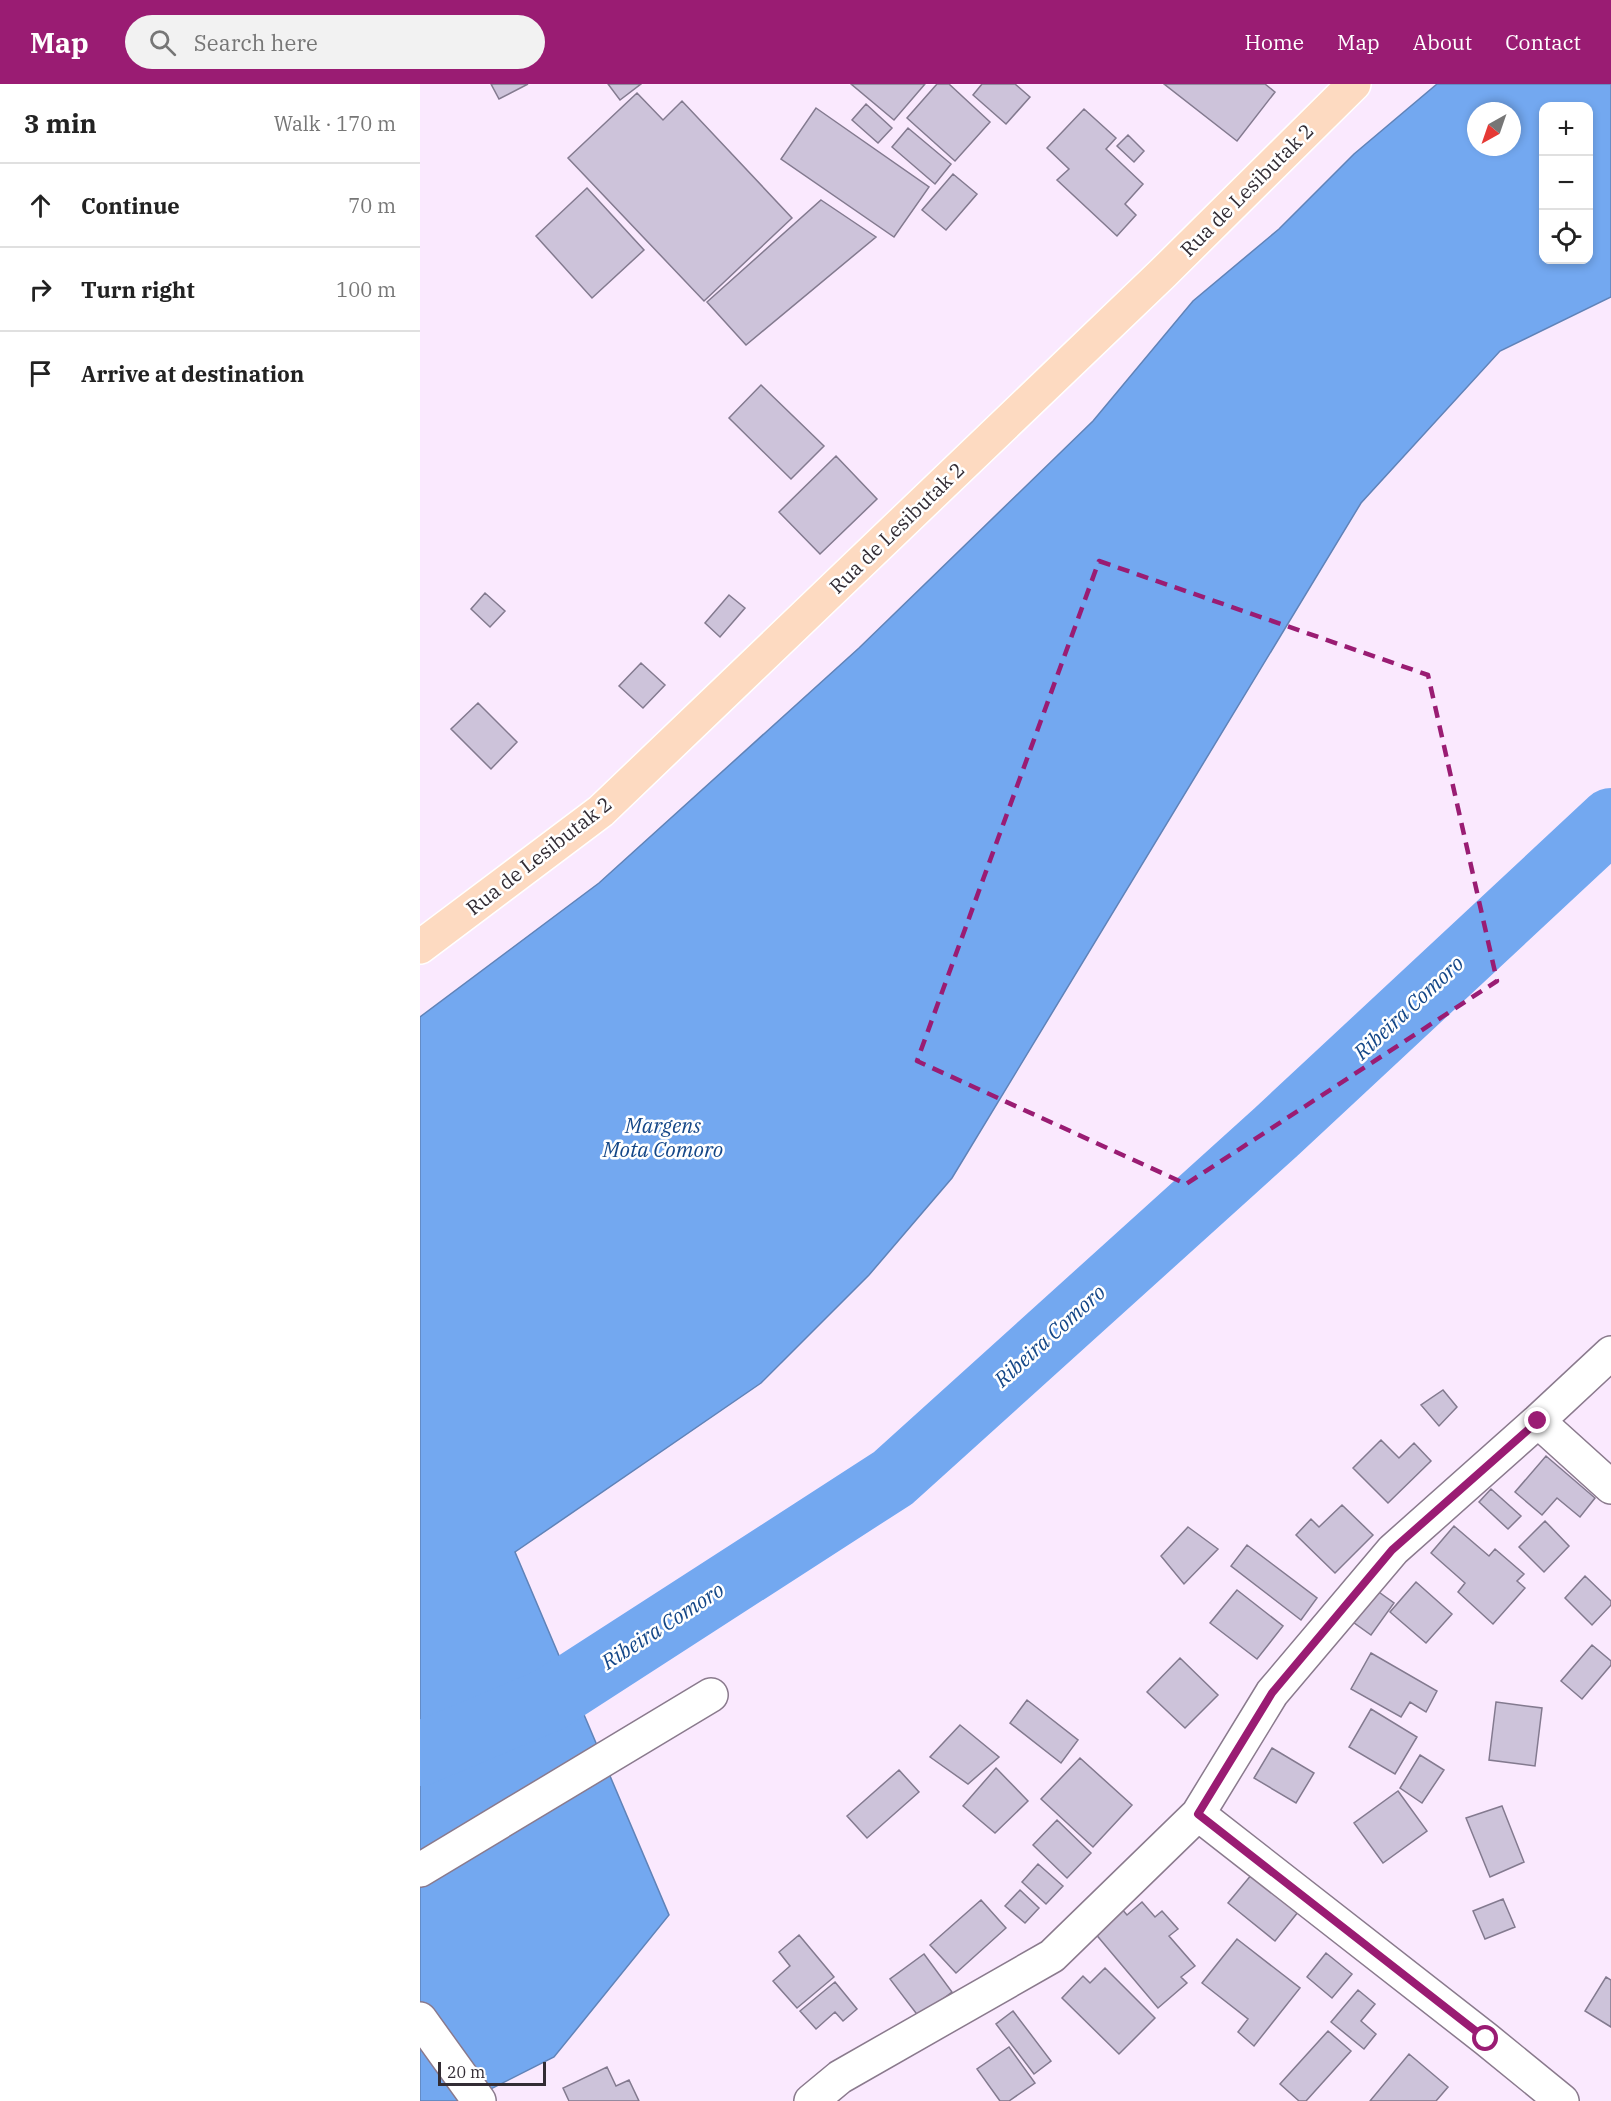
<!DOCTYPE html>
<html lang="en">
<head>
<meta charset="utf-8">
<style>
	:root { --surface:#fff; --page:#f2f2f2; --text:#222; --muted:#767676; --line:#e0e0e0; --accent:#9a1c73 }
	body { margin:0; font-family:"IBM Plex Serif",serif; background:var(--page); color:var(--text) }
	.controls { position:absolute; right:18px; top:18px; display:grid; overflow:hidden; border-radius:12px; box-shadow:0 3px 9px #0003 }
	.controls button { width:54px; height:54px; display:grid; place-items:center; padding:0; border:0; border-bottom:2px solid var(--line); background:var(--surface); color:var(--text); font:30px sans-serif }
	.compass { position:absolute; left:1047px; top:18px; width:54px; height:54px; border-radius:50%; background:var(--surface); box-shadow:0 3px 9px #0003; rotate:220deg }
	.scale { position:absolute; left:18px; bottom:15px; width:108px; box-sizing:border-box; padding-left:6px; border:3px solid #322c34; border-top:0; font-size:16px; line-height:21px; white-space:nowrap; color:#322c34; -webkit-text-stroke:4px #fff; paint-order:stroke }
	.stop { position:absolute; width:18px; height:18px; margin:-14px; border:4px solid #9a1c73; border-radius:50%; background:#fff }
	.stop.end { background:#9a1c73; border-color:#fff; box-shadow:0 2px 6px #0008 }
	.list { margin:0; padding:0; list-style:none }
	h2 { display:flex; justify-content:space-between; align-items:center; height:78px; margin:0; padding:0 24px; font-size:26px }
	h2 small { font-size:20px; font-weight:400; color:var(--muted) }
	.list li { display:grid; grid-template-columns:39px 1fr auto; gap:18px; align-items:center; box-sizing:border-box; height:84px; padding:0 24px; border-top:2px solid var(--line) }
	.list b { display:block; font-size:22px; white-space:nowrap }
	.list em { font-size:20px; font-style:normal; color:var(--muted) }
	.icon { flex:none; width:33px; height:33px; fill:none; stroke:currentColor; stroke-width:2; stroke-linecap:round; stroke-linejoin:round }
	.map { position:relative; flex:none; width:1191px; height:2017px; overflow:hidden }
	header { display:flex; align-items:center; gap:36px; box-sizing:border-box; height:84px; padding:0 30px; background:var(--accent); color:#fff }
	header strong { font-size:28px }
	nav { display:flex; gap:33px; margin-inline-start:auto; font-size:21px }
	.search { width:420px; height:54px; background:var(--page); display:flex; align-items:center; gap:15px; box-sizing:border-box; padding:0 21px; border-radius:33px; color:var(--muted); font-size:22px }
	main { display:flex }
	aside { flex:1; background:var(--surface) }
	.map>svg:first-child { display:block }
	.water { fill:#73a8f0; stroke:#6083b8; stroke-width:1.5; fill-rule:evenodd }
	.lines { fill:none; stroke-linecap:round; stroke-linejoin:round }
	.river { stroke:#73a8f0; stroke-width:64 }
	.building { fill:#cdc3da; stroke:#837a8f; stroke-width:1.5 }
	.street-casing { stroke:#8a7a8d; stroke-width:36 }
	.primary-casing { stroke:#fff; stroke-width:36 }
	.street { stroke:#fff; stroke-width:33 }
	.primary { stroke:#fddac1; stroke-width:33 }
	.route { stroke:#9a1c73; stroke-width:8 }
	.marked { fill:none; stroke:#9a1c73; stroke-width:4.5; stroke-dasharray:12 8; stroke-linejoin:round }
	.labels { text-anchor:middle; stroke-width:5; stroke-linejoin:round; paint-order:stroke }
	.street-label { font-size:20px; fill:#322c34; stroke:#fff }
	.water-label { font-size:21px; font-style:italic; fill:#144788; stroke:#fff }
</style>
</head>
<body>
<header>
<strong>Map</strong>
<div class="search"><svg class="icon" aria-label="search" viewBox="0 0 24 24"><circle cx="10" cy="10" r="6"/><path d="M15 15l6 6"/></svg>Search here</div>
<nav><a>Home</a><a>Map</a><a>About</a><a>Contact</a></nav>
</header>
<main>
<aside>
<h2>3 min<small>Walk · 170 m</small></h2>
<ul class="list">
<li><svg class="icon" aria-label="ahead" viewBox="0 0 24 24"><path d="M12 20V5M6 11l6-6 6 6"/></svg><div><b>Continue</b></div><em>70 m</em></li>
<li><svg class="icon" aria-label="right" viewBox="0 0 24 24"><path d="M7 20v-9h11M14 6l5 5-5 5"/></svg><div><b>Turn right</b></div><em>100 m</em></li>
<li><svg class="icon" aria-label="arrive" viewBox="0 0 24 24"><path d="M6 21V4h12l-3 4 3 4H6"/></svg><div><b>Arrive at destination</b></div></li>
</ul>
</aside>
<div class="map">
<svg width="1191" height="2017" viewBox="0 0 1191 2017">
	<rect width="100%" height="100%" fill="#fae9fe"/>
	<path class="water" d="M1017 0H1191V213L1080 267 941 419 532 1094 449 1191 341 1299 95 1468 249 1831 134 1973 47 2017H0V933L179 799 439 564 673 337 773 217 859 145 934 70ZM1124 22H1168V176H1124ZM1056 27H1092V63H1056Z"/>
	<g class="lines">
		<path class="river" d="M0 1670 129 1616 473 1394 856 1048 1191 736"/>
	</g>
	<path class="building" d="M71 0H108L79 15Z
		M188 0H221L200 16Z
		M431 0H505L474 36Z
		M517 0H529L570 38 535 77 487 34Z
		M562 0H595L610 13 586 40 553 11Z
		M744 0H845L855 8 817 57Z
		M217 9 243 36 262 17 372 134 284 217 148 74Z
		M446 20 472 44 458 59 432 36Z
		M396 24 509 103 474 153 361 75Z
		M664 25 696 54 686 65 723 100 705 120 716 131 697 152 637 96 649 85 627 64Z
		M488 44 531 80 515 100 472 63Z
		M708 51 724 67 714 78 697 62Z
		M533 90 557 110 526 146 502 126Z
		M167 104 224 166 172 214 116 152Z
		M401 116 456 153 326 261 287 218Z
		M341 301 404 362 371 395 309 334Z
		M416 372 457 415 400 470 359 428Z
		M65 509 85 527 70 543 51 525Z
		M309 511 325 524 300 553 285 539Z
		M221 579 245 601 223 624 199 602Z
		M58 619 97 658 71 685 31 645Z
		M1023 1306 1037 1323 1019 1342 1001 1321Z
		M961 1356 979 1374 994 1359 1011 1377 968 1419 933 1384Z
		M1126 1372 1175 1414 1160 1433 1137 1414 1122 1431 1095 1408Z
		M1071 1405 1101 1432 1088 1445 1059 1418Z
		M922 1421 953 1451 915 1489 876 1451 891 1435 899 1443Z
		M1125 1437 1149 1462 1124 1488 1099 1463Z
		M1034 1442 1069 1472 1075 1465 1104 1490 1097 1497 1105 1504 1073 1540 1038 1508 1045 1499 1011 1469Z
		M768 1443 798 1465 764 1500 741 1472Z
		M827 1461 897 1514 881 1536 811 1482Z
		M1165 1492 1191 1517V1521L1172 1541 1145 1514Z
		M996 1498 1032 1530 1006 1559 970 1528Z
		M949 1501 974 1519 951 1551 926 1533Z
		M817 1506 863 1542 837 1575 790 1539Z
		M1172 1561 1191 1577V1581L1162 1615 1141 1597Z
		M951 1569 1017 1607 1006 1628 990 1618 981 1633 931 1605Z
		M760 1574 798 1611 765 1644 727 1608Z
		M607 1616 658 1656 641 1679 590 1639Z
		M1076 1618 1122 1624 1115 1682 1069 1676Z
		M951 1625 997 1653 975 1690 929 1663Z
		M540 1641 579 1673 548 1700 510 1673Z
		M852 1664 894 1689 876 1719 834 1694Z
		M1000 1671 1024 1686 1002 1719 980 1704Z
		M660 1674 712 1721 673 1763 621 1715Z
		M576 1684 608 1717 575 1749 543 1722Z
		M479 1686 499 1708 447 1754 427 1732Z
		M978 1707 1007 1747 963 1779 934 1739Z
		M1082 1722 1104 1778 1070 1793 1046 1734Z
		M637 1736 671 1769 647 1794 613 1761Z
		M618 1780 643 1802 626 1820 602 1798Z
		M832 1790 878 1828 855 1857 808 1819Z
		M600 1806 619 1824 605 1839 585 1822Z
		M1083 1815 1095 1843 1065 1855 1053 1827Z
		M561 1816 586 1844 536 1889 510 1861Z
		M722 1818 735 1833 742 1827 758 1845 749 1852 775 1882 761 1893 767 1899 738 1924 674 1848 701 1824 707 1831Z
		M379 1851 414 1893 377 1924 353 1897 370 1882 359 1868Z
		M817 1855 880 1904 834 1962 818 1948 828 1935 782 1899Z
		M906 1869 932 1890 912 1914 887 1893Z
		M504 1870 532 1908 499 1933 470 1895Z
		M685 1884 735 1934 699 1970 642 1914 663 1892 670 1899Z
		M1186 1893 1191 1896V1943L1165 1927Z
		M415 1898 437 1925 423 1937 415 1928 396 1945 380 1927Z
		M938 1906 955 1920 941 1937 956 1950 944 1965 911 1938Z
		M593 1927 631 1977 614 1990 576 1940Z
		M908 1947 931 1967 886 2017H879L860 2000Z
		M589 1963 615 1999 589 2017H580L557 1985Z
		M989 1970 1028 2003 1016 2017H950Z
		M187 1983 196 2002 209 1996 219 2017H149L143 2004Z"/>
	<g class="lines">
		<defs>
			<path id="street" d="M1118 1337 1191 1403
				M778 1730 1066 1955 1142 2017
				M0 1786 291 1611
				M0 1935 59 2017
				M391 2017 420 1993 632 1872 778 1730 852 1609 973 1466 1118 1337 1191 1269"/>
			<path id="primary" d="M0 863 181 727 742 190 934 0"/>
		</defs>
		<use href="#street" class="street-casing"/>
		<use href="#primary" class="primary-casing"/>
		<use href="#street" class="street"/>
		<use href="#primary" class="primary"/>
	</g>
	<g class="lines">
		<path class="route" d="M1066 1955 778 1730 852 1609 972 1466 1118 1337"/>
	</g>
	<path class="marked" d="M679 477 1008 591 1077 897 766 1100 497 977Z"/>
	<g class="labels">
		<g class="street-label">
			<text transform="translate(827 106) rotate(-45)" y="7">Rua de Lesibutak 2</text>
			<text transform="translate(477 444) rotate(-44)" y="7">Rua de Lesibutak 2</text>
			<text transform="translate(119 772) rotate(-38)" y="7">Rua de Lesibutak 2</text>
		</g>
		<g class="water-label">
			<text transform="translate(989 924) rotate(-43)" y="7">Ribeira Comoro</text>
			<text x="243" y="1049">Margens<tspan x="243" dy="24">Mota Comoro</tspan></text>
			<text transform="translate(630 1252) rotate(-42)" y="7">Ribeira Comoro</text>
			<text transform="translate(243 1542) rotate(-33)" y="7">Ribeira Comoro</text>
		</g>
	</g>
</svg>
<div class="controls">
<button>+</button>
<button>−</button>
<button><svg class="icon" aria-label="locate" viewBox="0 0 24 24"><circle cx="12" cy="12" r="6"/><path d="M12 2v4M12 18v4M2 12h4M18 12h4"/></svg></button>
</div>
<svg class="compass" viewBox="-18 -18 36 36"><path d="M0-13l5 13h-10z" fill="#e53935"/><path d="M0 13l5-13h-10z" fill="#767676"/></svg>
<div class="scale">20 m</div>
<div class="stop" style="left:1066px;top:1955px"></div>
<div class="stop end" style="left:1118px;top:1337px"></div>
</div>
</main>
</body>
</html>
